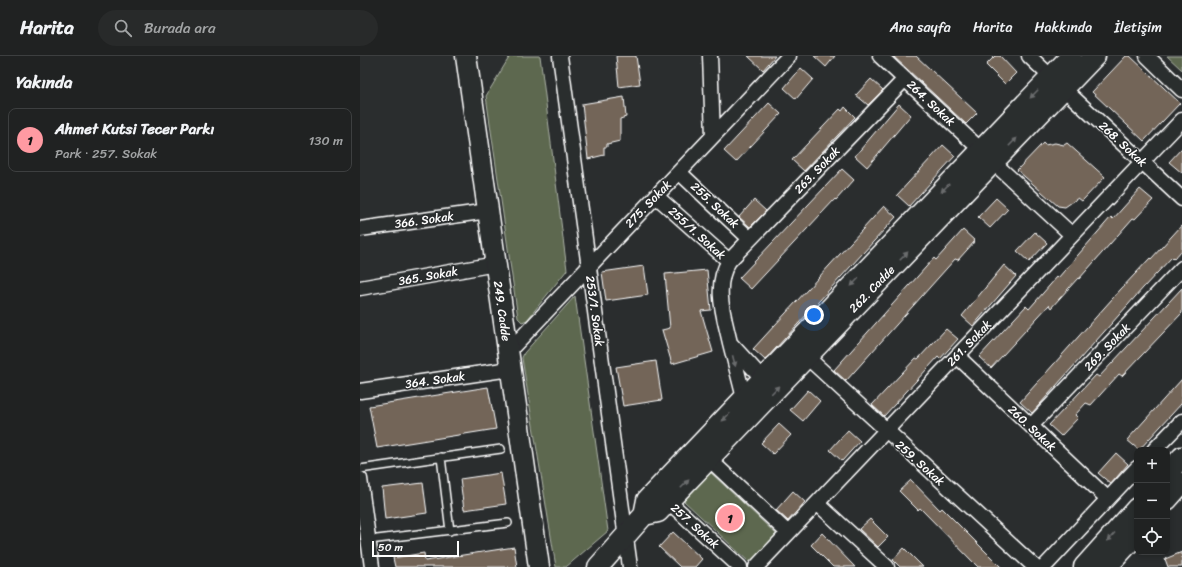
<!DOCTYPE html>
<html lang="tr">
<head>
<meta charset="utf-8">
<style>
	:root { --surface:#202222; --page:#282a2a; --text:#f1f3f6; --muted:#a2a4a5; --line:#3d3f40; --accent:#ff9aa2 }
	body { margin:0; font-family:Sriracha,sans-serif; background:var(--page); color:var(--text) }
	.controls { position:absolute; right:12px; bottom:12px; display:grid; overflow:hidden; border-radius:8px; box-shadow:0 2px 6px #0003 }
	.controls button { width:36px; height:36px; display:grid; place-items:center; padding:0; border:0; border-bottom:1px solid var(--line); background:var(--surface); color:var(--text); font:20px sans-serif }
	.scale { position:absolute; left:12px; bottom:10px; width:87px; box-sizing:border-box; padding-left:4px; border:2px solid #fff; border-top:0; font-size:11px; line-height:14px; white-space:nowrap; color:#fff; -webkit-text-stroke:3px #2a2d2e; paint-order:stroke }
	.you { position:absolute; left:454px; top:259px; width:14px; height:14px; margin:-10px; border:3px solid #fff; border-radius:50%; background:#1a73e8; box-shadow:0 0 0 6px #1a73e833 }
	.badge { display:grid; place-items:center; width:26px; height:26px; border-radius:50%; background:var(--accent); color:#111; font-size:13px; font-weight:700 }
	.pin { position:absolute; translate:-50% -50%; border:2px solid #fff; box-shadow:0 1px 4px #0006 }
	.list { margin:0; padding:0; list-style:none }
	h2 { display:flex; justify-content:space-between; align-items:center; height:52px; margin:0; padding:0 16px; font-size:17px }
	h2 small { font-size:13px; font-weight:400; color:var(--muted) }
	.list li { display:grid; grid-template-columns:26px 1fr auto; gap:12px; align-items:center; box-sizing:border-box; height:64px; margin:0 8px 8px; padding:0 8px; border:1px solid var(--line); border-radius:8px }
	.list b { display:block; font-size:15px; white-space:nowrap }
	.list p { margin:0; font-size:13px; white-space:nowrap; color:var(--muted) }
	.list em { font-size:13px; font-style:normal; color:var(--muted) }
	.icon { flex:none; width:22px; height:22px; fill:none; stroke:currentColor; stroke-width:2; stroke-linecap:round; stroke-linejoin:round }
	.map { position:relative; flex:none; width:822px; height:511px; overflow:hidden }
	header { display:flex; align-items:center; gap:24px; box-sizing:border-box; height:56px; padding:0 20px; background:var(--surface); border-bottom:1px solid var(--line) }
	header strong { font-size:19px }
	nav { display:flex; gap:22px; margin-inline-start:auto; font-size:14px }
	.search { width:280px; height:36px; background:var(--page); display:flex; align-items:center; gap:10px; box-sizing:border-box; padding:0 14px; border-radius:22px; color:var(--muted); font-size:15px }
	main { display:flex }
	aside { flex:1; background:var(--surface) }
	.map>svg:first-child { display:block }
	.green { fill:#5d6850; stroke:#aeb4a8 }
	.building { fill:#736559; stroke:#fff }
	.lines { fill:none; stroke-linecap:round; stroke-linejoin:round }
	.lane-casing { stroke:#fff; stroke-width:10 }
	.street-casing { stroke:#fff; stroke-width:17 }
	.secondary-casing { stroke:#fff; stroke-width:23 }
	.lane { stroke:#2a2d2e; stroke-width:7 }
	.street { stroke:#2a2d2e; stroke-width:14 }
	.secondary { stroke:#2a2d2e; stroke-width:20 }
	.oneway { fill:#6a6c6d }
	.labels { text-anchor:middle; stroke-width:3; stroke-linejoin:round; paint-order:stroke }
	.street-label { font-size:12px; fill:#fff; stroke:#2a2d2e }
</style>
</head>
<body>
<header>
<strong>Harita</strong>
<div class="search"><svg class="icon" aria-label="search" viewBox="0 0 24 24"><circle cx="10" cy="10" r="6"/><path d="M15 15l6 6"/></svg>Burada ara</div>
<nav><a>Ana sayfa</a><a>Harita</a><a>Hakkında</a><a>İletişim</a></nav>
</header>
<main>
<aside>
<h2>Yakında<small></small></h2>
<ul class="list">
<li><span class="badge">1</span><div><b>Ahmet Kutsi Tecer Parkı</b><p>Park · 257. Sokak</p></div><em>130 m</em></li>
</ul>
</aside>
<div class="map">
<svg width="822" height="511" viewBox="0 0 822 511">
	<rect width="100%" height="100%" fill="#2a2d2e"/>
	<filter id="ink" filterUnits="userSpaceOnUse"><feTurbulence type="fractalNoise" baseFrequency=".025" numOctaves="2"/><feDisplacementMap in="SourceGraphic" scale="8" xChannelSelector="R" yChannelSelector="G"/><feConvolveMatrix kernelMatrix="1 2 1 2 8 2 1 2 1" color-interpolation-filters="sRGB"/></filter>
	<g filter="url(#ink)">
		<path class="green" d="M150 0H180L207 214 167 264 162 266 158 262 126 40Z
			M807 0H822V14Z
			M215 240 248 475 206 511H196L162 302 164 297Z
			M350 416 416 478 390 507 324 445Z"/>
		<path class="building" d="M256 0H276L280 28 259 31Z
			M388 0H415L403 14Z
			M454 0H475L466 11Z
			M533 0H556L617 57 606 68Z
			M635 0H640L656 17 645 28 626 9Z
			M766 0H770L820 47 784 85 732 36Z
			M441 12 453 23 436 43 424 32Z
			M511 23 523 34 508 49 496 39Z
			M264 41 266 61 260 63V85L247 88V91H244V99L228 103 222 48Z
			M409 47 421 58 376 106 364 95Z
			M539 48 551 59 507 111 495 100Z
			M485 51 495 61 444 115 432 104 480 53 482 55Z
			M683 87 685 89 695 87 704 89 707 87 745 121 722 145 718 142 705 151 698 150 657 114Z
			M583 89 595 100 549 150 537 139Z
			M822 92V117L809 106Z
			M482 113 494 124 476 144 475 143 391 233 379 222Z
			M780 133 793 144 775 163 773 162 719 223 718 222 691 252 689 249 631 312 619 301 666 250 669 253 697 221 698 222 751 161 753 163Z
			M636 142 648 153 630 172 618 161Z
			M394 144 406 155 390 171 379 161Z
			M524 150 536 161 405 304 393 293Z
			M822 169V194L814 203 812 201 783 232 672 357 660 346 761 233 790 202 791 203Z
			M603 174 615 185 598 204 595 203 486 325 474 314 574 202 576 204Z
			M675 176 687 187 669 206 657 195Z
			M644 209 656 220 613 270 602 260Z
			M284 210 288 239 246 245 242 216Z
			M347 214 351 254 341 255 353 296 312 308 302 274 310 272 305 218Z
			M822 232V257L762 320 759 318 731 349 726 347 715 359 718 362 701 380 689 369 736 319 739 321Z
			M586 273 598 283 580 303 578 301 524 360 512 349 556 302 558 303Z
			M296 305 302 344 263 350 256 311Z
			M822 323V347L779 394 767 384Z
			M128 331 136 373 17 392 9 350Z
			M448 334 460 345 443 365 430 354Z
			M419 368 431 379 413 398 401 387Z
			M488 374 500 385 482 405 470 394Z
			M756 397 768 408 751 428 738 417Z
			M141 417 146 448 104 454 100 423Z
			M551 424 580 454 582 452 641 511H618L560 452 558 454 539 435Z
			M63 427 67 457 25 463 22 432Z
			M433 435 445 446 428 465 416 454Z
			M510 463 528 481 518 491 499 473Z
			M313 476 342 503 335 511H320L299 491Z
			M462 477 495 511H473L451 489Z
			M154 491 157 511H35L33 502 64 497 65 505Z
			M544 492 563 511H540L533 504Z
			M822 496V511H808L805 503Z"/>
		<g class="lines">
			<defs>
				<path id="lane" d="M81 401 90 475
					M0 413 141 393
					M9 484 148 467"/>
				<path id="street" d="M200 0 270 511
					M350 0 353 80
					M520 0 621 94
					M669 0 691 21
					M787 0 822 34
					M704 33 822 143
					M633 106 712 179
					M319 116 390 183
					M296 140 369 205C353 230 364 260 370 287
					M0 173 128 155
					M369 205 545 23
					M0 232 136 208
					M148 296 429 0
					M597 300 748 443
					M447 301 675 511
					M0 335 150 313
					M384 342 370 287 403 323
					M671 370 822 212
					M794 394 822 365
					M349 403 428 477
					M0 423 12 511
					M308 445 380 511
					M457 447 527 511
					M396 511 822 64
					M684 511 777 412"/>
				<path id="secondary" d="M106 0 179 511
					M807 418 822 401
					M807 444 822 427
					M284 459 298 456 735 0
					M238 511 284 459 287 444 711 0
					M724 511 777 452
					M747 511 777 478"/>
			</defs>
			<use href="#lane" class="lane-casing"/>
			<use href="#street" class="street-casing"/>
			<use href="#secondary" class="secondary-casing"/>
			<use href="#lane" class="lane"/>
			<use href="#street" class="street"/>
			<use href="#secondary" class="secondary"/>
		</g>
		<defs><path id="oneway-solid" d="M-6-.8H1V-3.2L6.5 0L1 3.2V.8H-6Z"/></defs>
		<g class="oneway">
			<use href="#oneway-solid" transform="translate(674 38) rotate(134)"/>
			<use href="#oneway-solid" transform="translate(653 86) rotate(-46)"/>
			<use href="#oneway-solid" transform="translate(585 132) rotate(134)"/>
			<use href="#oneway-solid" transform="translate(544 200) rotate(-46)"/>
			<use href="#oneway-solid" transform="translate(495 226) rotate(134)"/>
			<use href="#oneway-solid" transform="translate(374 305) rotate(75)"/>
			<use href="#oneway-solid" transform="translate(415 334) rotate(-46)"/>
			<use href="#oneway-solid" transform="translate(366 361) rotate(134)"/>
			<use href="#oneway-solid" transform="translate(325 428) rotate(-46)"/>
			<use href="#oneway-solid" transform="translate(751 481) rotate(132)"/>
		</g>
	</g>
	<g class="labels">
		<g class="street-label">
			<text transform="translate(571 47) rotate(43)" y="4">264. Sokak</text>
			<text transform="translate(763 88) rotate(43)" y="4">268. Sokak</text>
			<text transform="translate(457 114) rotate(-46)" y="4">263. Sokak</text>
			<text transform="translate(288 148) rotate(-46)" y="4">275. Sokak</text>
			<text transform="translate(355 149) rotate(43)" y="4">255. Sokak</text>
			<text transform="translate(64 164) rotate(-8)" y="4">366. Sokak</text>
			<text transform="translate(337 177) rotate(42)" y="4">255/1. Sokak</text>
			<text transform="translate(68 220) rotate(-10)" y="4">365. Sokak</text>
			<text transform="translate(512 233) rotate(-46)" y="4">262. Cadde</text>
			<text transform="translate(142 255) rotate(82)" y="4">249. Cadde</text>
			<text transform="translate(235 255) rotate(82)" y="4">253/1. Sokak</text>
			<text transform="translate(609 287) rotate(-46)" y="4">261. Sokak</text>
			<text transform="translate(747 291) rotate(-46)" y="4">269. Sokak</text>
			<text transform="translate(75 324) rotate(-8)" y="4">364. Sokak</text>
			<text transform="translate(672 372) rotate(43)" y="4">260. Sokak</text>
			<text transform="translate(560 407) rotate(42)" y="4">259. Sokak</text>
			<text transform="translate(335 470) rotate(42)" y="4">257. Sokak</text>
		</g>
	</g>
</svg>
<div class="controls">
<button>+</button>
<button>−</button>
<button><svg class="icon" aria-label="locate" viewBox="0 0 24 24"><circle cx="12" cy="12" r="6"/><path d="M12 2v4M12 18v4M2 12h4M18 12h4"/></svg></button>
</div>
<div class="scale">50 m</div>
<div class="you"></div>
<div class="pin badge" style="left:370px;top:462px">1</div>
</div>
</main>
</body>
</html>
